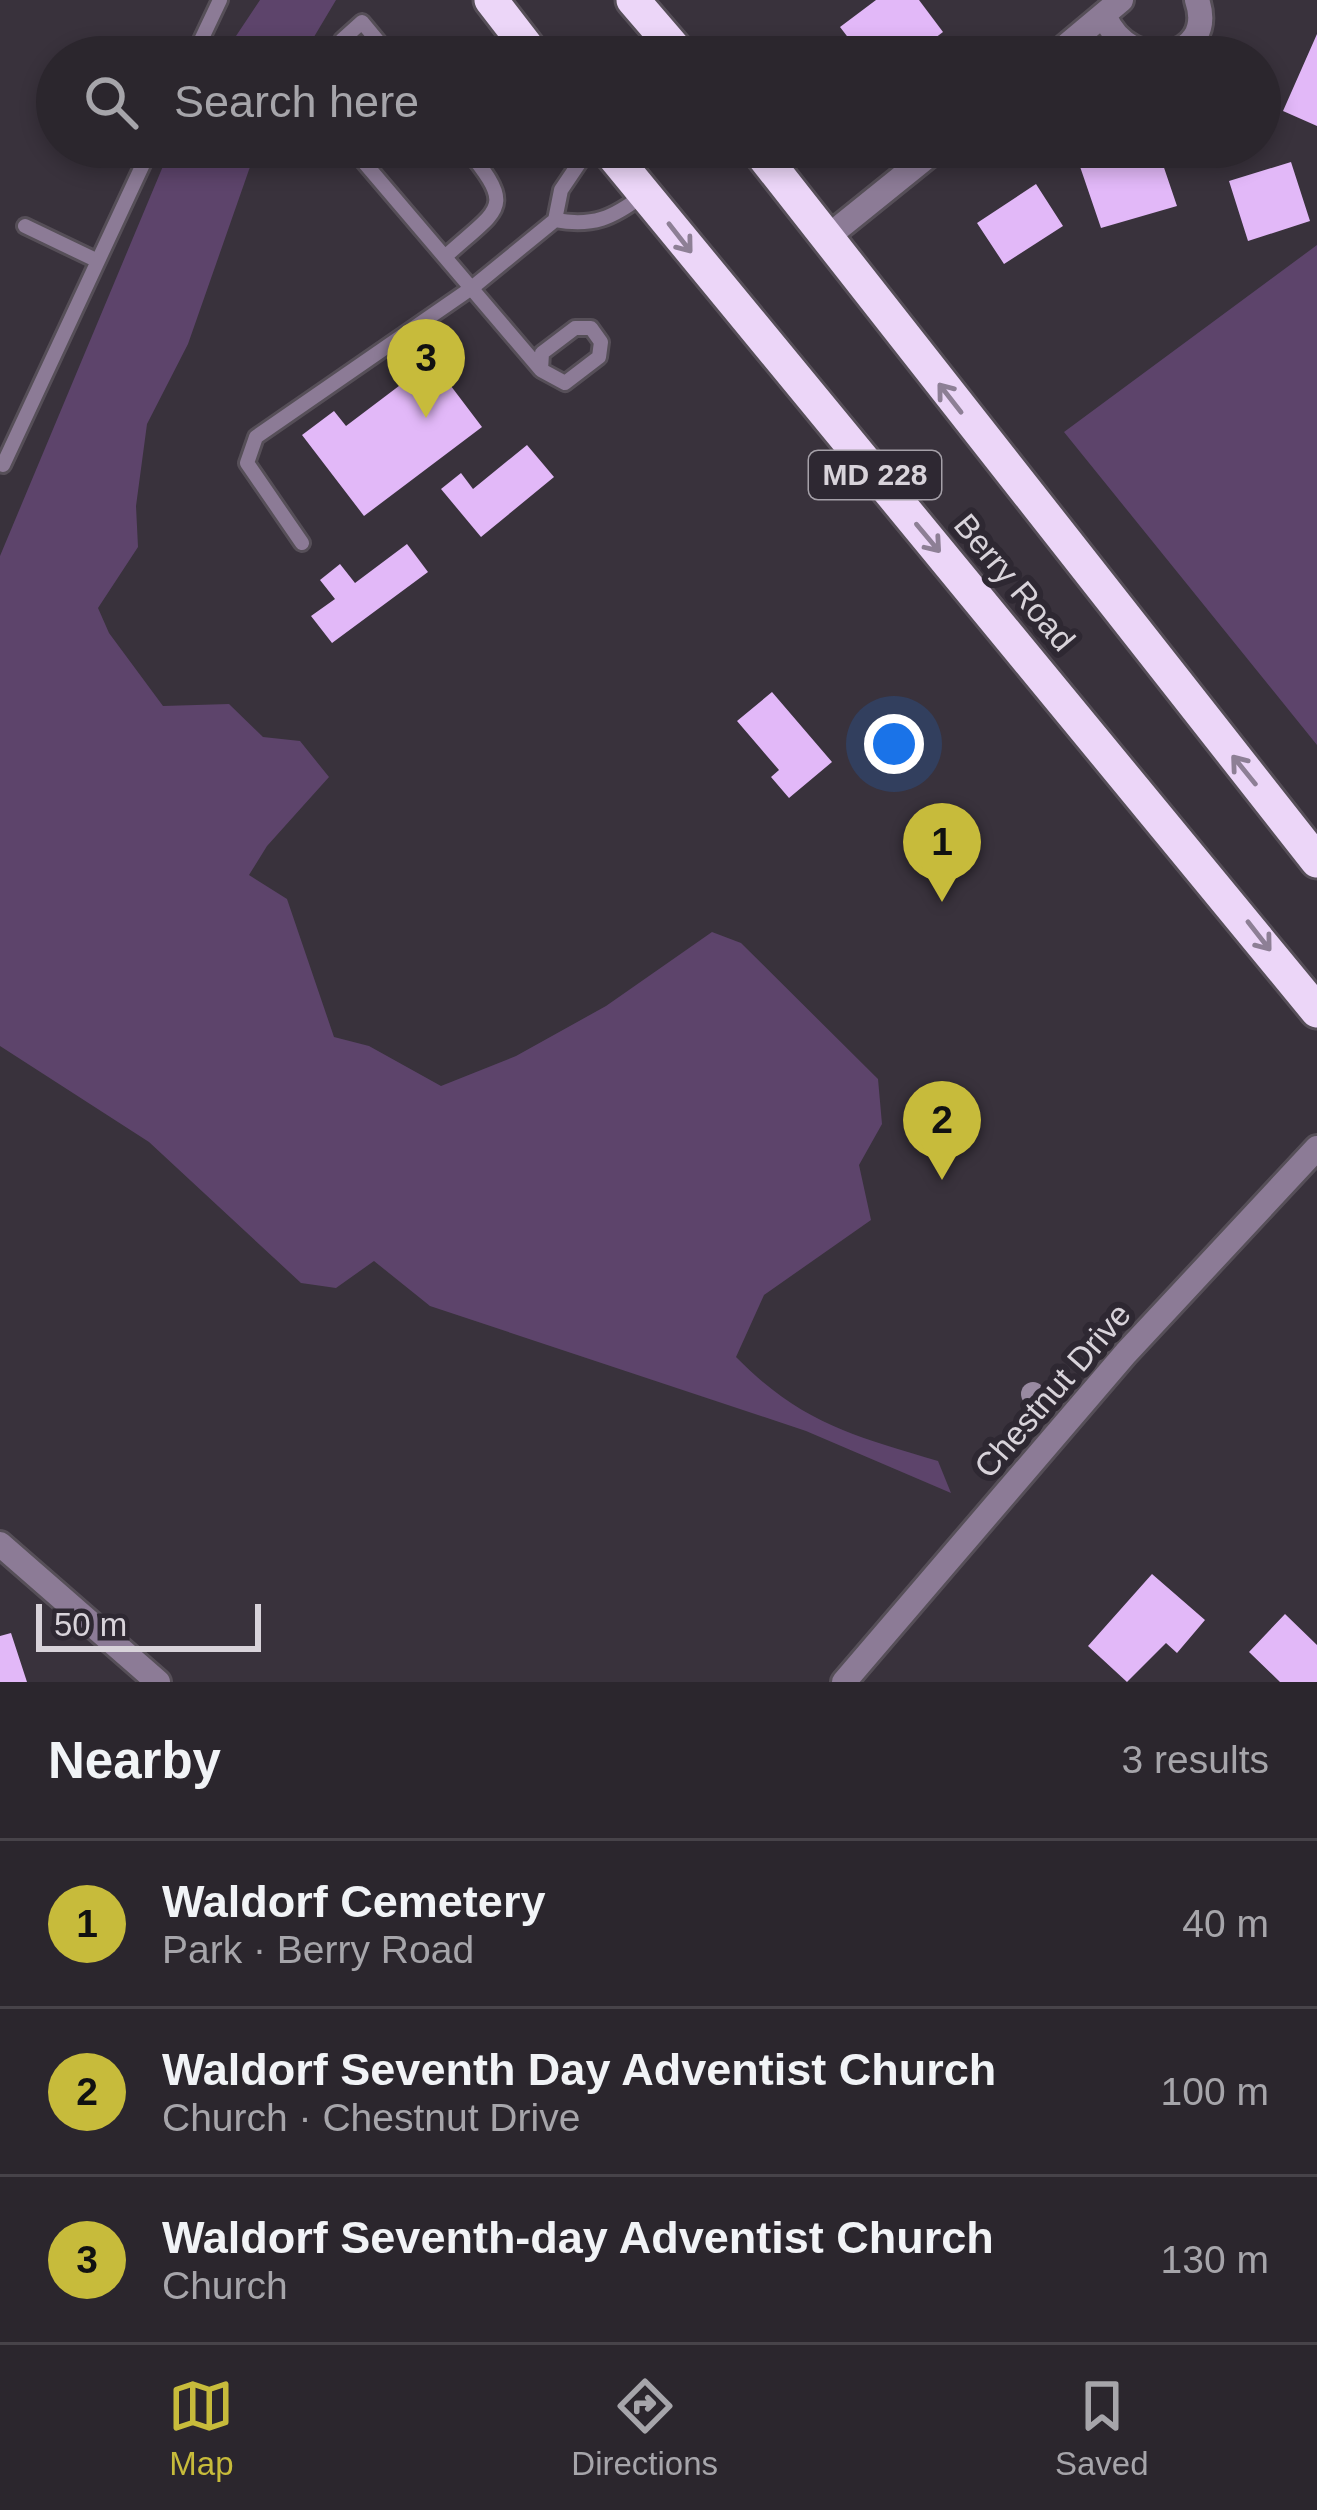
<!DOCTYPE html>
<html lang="en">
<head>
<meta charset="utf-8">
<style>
	:root { --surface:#2b262d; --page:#332e35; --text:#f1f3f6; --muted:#a6a5aa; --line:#474349; --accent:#c7bb3b }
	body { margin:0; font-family:Helvetica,sans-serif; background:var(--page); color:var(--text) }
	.scale { position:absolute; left:36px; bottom:30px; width:225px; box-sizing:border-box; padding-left:12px; border:6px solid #d8d3da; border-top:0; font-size:33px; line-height:42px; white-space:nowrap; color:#d8d3da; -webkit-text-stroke:9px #2e2832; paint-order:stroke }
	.you { position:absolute; left:894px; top:744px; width:42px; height:42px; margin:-30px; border:9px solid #fff; border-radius:50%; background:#1a73e8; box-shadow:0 0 0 18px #1a73e833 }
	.badge { display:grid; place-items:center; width:78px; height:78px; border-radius:50%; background:var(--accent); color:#111; font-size:39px; font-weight:700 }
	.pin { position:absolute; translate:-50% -99px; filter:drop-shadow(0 3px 6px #0008) }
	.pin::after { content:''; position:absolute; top:63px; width:42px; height:36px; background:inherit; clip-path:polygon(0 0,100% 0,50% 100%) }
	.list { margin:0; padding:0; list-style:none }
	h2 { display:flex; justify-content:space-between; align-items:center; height:156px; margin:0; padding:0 48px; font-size:51px }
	h2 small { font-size:39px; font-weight:400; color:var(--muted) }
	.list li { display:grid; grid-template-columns:78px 1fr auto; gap:36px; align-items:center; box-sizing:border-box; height:168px; padding:0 48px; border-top:3px solid var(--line) }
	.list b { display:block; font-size:45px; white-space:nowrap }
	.list p { margin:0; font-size:39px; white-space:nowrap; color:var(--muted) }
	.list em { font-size:39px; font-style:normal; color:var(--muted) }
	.icon { flex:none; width:66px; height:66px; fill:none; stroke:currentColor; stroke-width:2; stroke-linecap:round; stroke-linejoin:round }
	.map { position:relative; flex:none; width:1317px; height:1682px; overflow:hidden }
	.search { position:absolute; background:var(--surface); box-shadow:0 6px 18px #0003; left:36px; right:36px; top:36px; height:132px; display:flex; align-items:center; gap:30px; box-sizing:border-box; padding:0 42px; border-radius:66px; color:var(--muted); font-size:45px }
	.sheet { height:660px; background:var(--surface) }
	nav { display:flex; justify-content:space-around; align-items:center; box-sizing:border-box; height:168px; border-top:3px solid var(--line); background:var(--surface); font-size:33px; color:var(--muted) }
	nav a { display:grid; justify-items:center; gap:6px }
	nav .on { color:var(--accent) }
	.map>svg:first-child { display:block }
	.green { fill:#5d446b }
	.building { fill:#e2b8f8 }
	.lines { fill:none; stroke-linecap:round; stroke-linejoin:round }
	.service-casing { stroke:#564f58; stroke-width:20 }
	.minor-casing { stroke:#564f58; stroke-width:30 }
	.trunk-casing { stroke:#564f58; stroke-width:39 }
	.service { stroke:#8c7b96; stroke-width:14 }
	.minor { stroke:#8c7b96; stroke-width:24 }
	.trunk { stroke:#ecd6f8; stroke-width:33 }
	.tree { fill:#998aa1 }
	.oneway { stroke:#8d7f95 }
	.labels { text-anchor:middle; stroke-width:12; stroke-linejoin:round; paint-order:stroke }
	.shield { fill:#2e2832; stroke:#a5a0a8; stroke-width:3 }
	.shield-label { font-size:30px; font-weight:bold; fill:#d8d3da }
	.street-label { font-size:33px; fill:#d8d3da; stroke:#2e2832 }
</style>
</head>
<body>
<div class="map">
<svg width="1317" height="1682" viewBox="0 0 1317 1682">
	<rect width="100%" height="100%" fill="#39323c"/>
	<path class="green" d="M260 0H336L302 57H222Z
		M171 147H257L188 344 147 424 136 506 138 547 98 608 109 633 163 706 229 704 263 737 300 741 329 777 267 846 249 875 287 899 334 1037 369 1046 441 1086 516 1056 606 1006 712 932 741 943 878 1079 882 1124 859 1165 871 1220 764 1295 736 1357C801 1423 852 1435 938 1461L951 1493 806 1431 430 1306 374 1261 336 1288 301 1283 149 1142 0 1046V556Z
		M1317 245V745L1064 432Z"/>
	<path class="building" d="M876 0H919L943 32 910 57H863L840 27Z
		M1317 34V126L1283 111Z
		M1157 147 1177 206 1101 228 1074 149Z
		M1291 162 1310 221 1248 241 1229 181Z
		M1036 184 1063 226 1004 264 977 223Z
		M432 361 482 427 364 516 302 435 334 411 346 426Z
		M527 445 554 477 481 537 441 489 461 473 473 489Z
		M407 544 428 572 332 643 311 616 335 599 320 580 340 564 355 583Z
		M772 692 832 762 789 798 771 777 779 770 737 721Z
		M1152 1574 1205 1620 1177 1653 1166 1643 1127 1682 1088 1646Z
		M1285 1614 1317 1645V1682H1280L1249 1652Z
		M11 1633 27 1682H0V1636Z"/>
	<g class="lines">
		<defs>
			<path id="service" d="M193 57 220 0
				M333 57 342 40 362 22 391 57
				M351 147 541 370 542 353 575 328H591L601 342 599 357 565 383 541 370
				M555 220C593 227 613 218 643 195
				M25 226 98 261
				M447 255C501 206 516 209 465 147
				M3 465 151 147
				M302 543 247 463 256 437 473 287 555 220 561 190 590 147"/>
			<path id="minor" d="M1105 17C1130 76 1218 61 1197 0
				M1053 57 1121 0
				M825 239 939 147
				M0 1544 158 1682
				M844 1682 1126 1353 1317 1148"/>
			<path id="trunk" d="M491 0 535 57
				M633 0 682 57
				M606 147 1317 1011
				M756 147 1317 861"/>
		</defs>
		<use href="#service" class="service-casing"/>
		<use href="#minor" class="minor-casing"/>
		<use href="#trunk" class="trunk-casing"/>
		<use href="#service" class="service"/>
		<use href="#minor" class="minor"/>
		<use href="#trunk" class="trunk"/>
	</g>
	<circle class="tree" cx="1033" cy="1394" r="12"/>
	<defs><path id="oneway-shaft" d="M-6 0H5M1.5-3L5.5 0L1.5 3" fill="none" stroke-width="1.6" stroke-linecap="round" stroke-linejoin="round" transform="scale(3)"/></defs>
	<g class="oneway">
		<use href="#oneway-shaft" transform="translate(680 238) rotate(52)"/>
		<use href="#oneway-shaft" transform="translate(950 398) rotate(-128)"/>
		<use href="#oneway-shaft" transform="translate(928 538) rotate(50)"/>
		<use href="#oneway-shaft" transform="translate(1244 770) rotate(-129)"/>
		<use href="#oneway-shaft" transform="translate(1259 936) rotate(52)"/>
	</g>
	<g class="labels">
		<rect class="shield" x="809" y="451" width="132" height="48" rx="9"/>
		<g class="shield-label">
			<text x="875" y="485">MD 228</text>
		</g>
		<g class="street-label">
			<text transform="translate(1015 582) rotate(50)" y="12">Berry Road</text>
			<text transform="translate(1052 1390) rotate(-49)" y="12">Chestnut Drive</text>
		</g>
	</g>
</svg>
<div class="scale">50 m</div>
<div class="you"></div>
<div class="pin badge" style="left:942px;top:902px">1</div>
<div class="pin badge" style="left:942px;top:1180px">2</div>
<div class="pin badge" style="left:426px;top:418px">3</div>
<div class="search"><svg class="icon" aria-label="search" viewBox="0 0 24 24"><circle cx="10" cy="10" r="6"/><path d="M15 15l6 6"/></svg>Search here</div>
</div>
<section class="sheet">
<h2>Nearby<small>3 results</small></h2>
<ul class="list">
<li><span class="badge">1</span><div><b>Waldorf Cemetery</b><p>Park · Berry Road</p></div><em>40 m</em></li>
<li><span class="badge">2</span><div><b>Waldorf Seventh Day Adventist Church</b><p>Church · Chestnut Drive</p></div><em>100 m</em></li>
<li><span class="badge">3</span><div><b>Waldorf Seventh-day Adventist Church</b><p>Church</p></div><em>130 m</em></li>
</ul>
</section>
<nav>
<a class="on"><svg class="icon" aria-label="map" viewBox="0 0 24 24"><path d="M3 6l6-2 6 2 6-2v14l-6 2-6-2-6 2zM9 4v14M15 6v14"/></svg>Map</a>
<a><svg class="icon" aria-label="directions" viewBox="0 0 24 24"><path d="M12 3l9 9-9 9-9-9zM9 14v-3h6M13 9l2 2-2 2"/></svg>Directions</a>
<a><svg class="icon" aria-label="saved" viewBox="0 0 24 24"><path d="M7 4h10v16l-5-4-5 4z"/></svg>Saved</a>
</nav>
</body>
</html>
